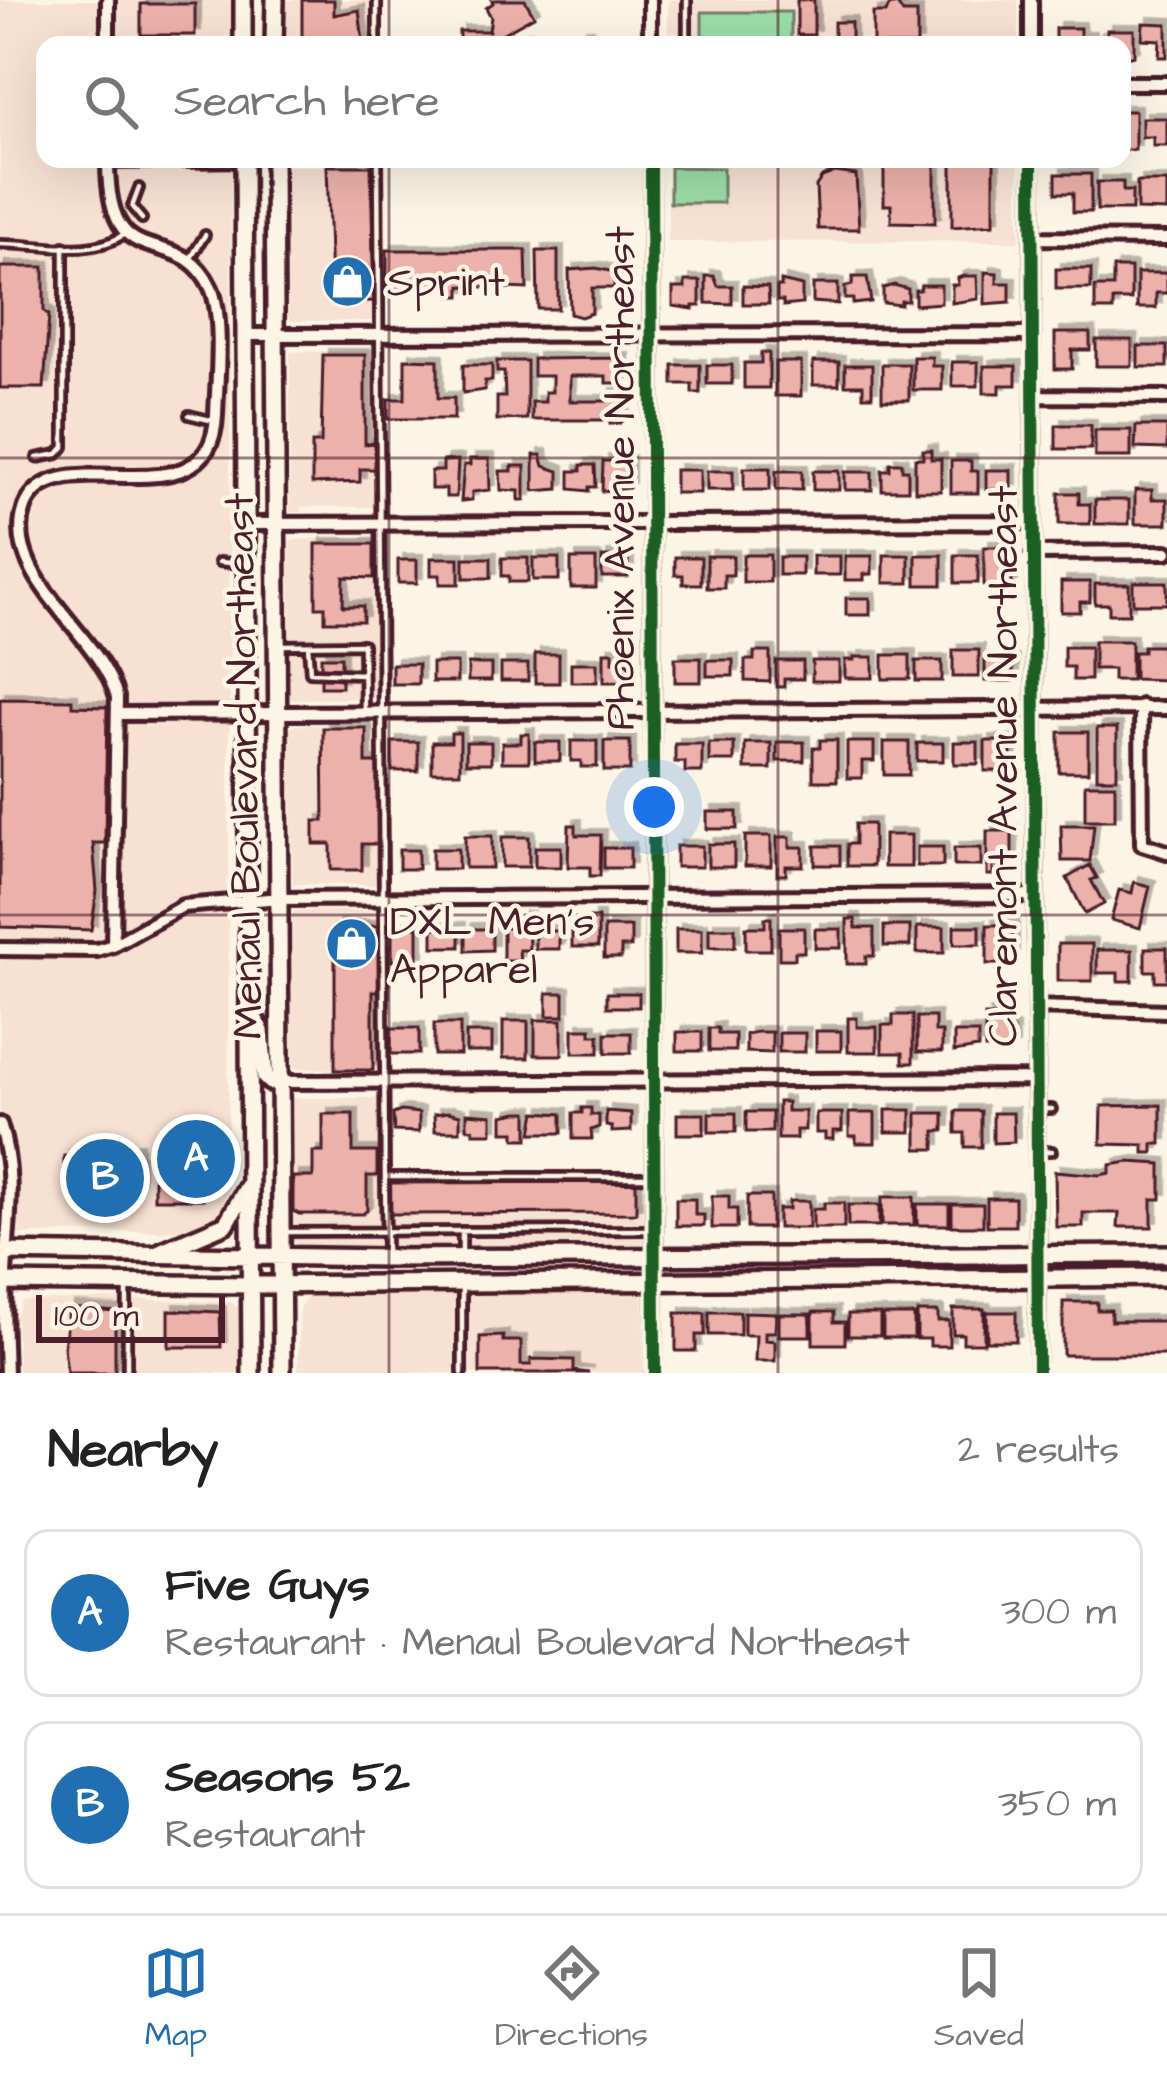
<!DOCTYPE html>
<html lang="en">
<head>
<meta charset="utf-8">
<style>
	:root { --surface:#fff; --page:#f2f2f2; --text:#222; --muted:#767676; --line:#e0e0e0; --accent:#1f6fb2 }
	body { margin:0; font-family:"Architects Daughter",sans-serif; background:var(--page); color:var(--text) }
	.scale { position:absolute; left:36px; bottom:30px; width:189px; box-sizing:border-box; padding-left:12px; border:6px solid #4a1f2b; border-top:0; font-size:33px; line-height:42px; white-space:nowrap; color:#4a1f2b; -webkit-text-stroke:9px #fcf5e5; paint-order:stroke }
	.you { position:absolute; left:654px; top:807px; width:42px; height:42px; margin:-30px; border:9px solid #fff; border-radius:50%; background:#1a73e8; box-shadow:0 0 0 18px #1a73e833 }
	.badge { display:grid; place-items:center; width:78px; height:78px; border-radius:50%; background:var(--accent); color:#fff; font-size:39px; font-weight:700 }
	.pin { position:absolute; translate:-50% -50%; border:6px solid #fff; box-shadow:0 3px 12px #0006 }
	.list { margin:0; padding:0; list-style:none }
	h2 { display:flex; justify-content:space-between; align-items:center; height:156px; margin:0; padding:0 48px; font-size:51px }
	h2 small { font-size:39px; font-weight:400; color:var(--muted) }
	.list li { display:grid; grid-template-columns:78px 1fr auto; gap:36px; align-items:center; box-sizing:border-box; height:168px; margin:0 24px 24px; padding:0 24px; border:3px solid var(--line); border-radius:24px }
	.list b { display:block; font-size:45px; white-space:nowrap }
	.list p { margin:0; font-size:39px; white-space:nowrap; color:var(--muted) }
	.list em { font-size:39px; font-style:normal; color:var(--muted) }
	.icon { flex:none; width:66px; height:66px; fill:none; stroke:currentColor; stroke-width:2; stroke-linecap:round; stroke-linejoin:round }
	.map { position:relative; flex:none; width:1167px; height:1373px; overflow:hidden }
	.search { position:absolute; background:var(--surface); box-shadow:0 12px 48px #0002; left:36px; right:36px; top:36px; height:132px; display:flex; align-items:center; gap:30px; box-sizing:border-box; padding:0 42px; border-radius:24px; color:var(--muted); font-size:45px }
	.sheet { height:540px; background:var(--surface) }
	nav { display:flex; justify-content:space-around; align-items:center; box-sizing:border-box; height:168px; border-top:3px solid var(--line); background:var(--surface); font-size:33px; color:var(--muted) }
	nav a { display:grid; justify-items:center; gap:6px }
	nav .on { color:var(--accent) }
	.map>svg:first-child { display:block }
	.built { fill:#f7e1d3 }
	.green { fill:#9cdda7; stroke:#737e69; stroke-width:3 }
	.building { fill:#ecb1aa; stroke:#4a1f2b; stroke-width:3; filter:url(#shadow) }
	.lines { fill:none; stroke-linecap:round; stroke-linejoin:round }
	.lane-casing { stroke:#4a1f2b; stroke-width:14 }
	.street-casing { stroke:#4a1f2b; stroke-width:20 }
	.secondary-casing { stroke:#4a1f2b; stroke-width:24 }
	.lane { stroke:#fcf5e5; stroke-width:4.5 }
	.street { stroke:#fcf5e5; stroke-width:10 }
	.secondary { stroke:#fcf5e5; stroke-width:15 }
	.cycleway-casing { stroke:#fcf5e5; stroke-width:20 }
	.cycleway { stroke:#1b5e20; stroke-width:12 }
	.grid { fill:none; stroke:#4a1f2b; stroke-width:3; stroke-opacity:0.55 }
	.labels { text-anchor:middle; stroke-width:9; stroke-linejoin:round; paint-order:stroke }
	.poi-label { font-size:42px; fill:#4a1f2b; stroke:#fcf5e5; text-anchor:start }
	.street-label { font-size:42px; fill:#4a1f2b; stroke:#fcf5e5 }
</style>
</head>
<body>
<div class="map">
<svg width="1167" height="1373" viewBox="0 0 1167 1373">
	<defs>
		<filter id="shadow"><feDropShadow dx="5.5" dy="-5.5" stdDeviation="0" flood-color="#0004"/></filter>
	</defs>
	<rect width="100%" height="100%" fill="#fcf5e5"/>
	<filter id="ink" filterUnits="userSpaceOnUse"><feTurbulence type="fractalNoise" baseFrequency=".00833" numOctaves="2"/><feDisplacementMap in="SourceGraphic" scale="24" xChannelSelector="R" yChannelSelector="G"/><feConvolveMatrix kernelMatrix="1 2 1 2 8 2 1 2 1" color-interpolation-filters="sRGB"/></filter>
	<g filter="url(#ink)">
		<path class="built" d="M0 0H232L231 45H45V159H231L228 1186 221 1214 206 1226 192 1230 0 1235Z
			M287 0H376L375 45H287Z
			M668 0H1018V45H668Z
			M668 159H1018L1020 241 668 242Z
			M290 166H375V321H291L288 317 287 170Z
			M377 350 376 507H301V512H290V352Z
			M378 537 379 698 290 699V540Z
			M294 725 378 726 379 885 293 884 290 729Z
			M295 911H381L379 1070 293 1068 292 915Z
			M293 1098H389L390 1173H643V1245L640 1248H301L293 1241Z
			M643 1290 644 1373H298L300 1306 309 1296Z
			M95 1299 230 1302 239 1308 240 1373H18L16 1316 22 1301Z"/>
		<path class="green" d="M702 12H791V45H702Z
			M670 167 723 168V203H670Z"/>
		<path class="building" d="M302 0H334V15L359 10 363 41H369V45H302Z
			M492 0H525L534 16 500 35V42L524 41V37L581 40V35H588V40H617V45H459V31H489L491 17 486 8 493 3Z
			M797 0H814V35H797Z
			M141 4H195V35H141Z
			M897 4 903 13H917V45H873V13H886L889 6Z
			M834 22H851V45H834Z
			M1143 23 1167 24V57H1159L1160 40 1142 39Z
			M1055 28H1080V37H1090V45H1055Z
			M1107 30H1134V56H1122V45H1097V38H1107Z
			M1122 111H1135V150H1122Z
			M1142 118H1167V146H1153V137H1142Z
			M884 159H935V223L891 222V205H884Z
			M952 159H994V224L952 227Z
			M327 166H371L374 301 330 302 326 286 331 284Z
			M835 172 856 175 859 229H818L816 186 822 177Z
			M1056 174H1091V212H1073V193H1056Z
			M1097 182H1123V191H1132V210H1097Z
			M1137 182H1167V211L1137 210Z
			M387 250H526L527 289 461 286V296H451V285L387 289Z
			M537 251H558V309H538Z
			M0 267H44V311L49 315 44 388H0Z
			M596 268 614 272V288H592V313L581 317 570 314 569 270Z
			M1113 268H1131V300H1113V310H1095V287H1113Z
			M1056 269H1091V289H1056Z
			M985 272 997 273V283H1010V302L985 304Z
			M1137 273H1167V293H1156V308H1137Z
			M706 276H714L718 286H732V304L706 303Z
			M963 276H977L978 299 952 303V285H958V278Z
			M853 277H867L871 302 853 304V299H845V287L852 285Z
			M685 281H700V306H693V309L673 306V288H685Z
			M781 281 802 286V304L783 306V301H777V287H781Z
			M813 284H838V304L813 302Z
			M894 285 908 289V301H901V305L883 303V288Z
			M921 285H941V303L915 305V290H920Z
			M743 286 768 287 769 304H743Z
			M1055 333H1090V350H1072V369H1055Z
			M1096 340H1132V366H1096Z
			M1138 346H1167V367H1138Z
			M761 353H769V388H744V363H761Z
			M323 355H365V444L375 443V469H360V482L312 484V443H321Z
			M913 357H932V366H942V390H913Z
			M623 358V383H606V376H570V401H606V394H624V420L620 423 610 424V420H532V402H545V392H552V376H533V359Z
			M405 359 438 360V398H454V419H388V399H405Z
			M497 361H527V419L497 420V397H505L504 372H497Z
			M775 362H801V396H775Z
			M813 362H839V385H813Z
			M952 362H978V386H952Z
			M882 364H909V400H882Z
			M463 365H492V381H485V390L463 393Z
			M673 365H700V393H692V384H673Z
			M707 365H732V384H707Z
			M845 365H872V396H863V385H845Z
			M984 366H1016V385H1000V393H984Z
			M1056 425H1091V449H1056Z
			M1136 426H1167V449L1135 448Z
			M1095 430H1131V457H1095Z
			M923 450H931V459H941V491H915V458H923Z
			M534 455H541L544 466 559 471V489L534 491Z
			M470 459H489L490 490 472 492V500L461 501 464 465H470Z
			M458 460 456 497H446V489H431V471H443V461Z
			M603 461H629V488L602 491Z
			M951 461H971V471H978V493H951Z
			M890 463H902V470H908V490H882V470H890Z
			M581 465H595L596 487H589V491L570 489V471H581Z
			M512 466H525V500H519V491L501 490 500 471H512Z
			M744 468H770V490H744Z
			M675 470H700V493H675Z
			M986 470H1011V490H986Z
			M707 471H733V490H707Z
			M776 471H802V490H776Z
			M813 471H839V490H813Z
			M845 472H872V490H845Z
			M1135 490H1152V499H1167V524H1135Z
			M1059 493H1079V504H1090V524H1059Z
			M1095 500H1129V524H1095Z
			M316 544H374V578L344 577 343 606H363V621H325V607H316Z
			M984 547H1012V586H984Z
			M743 555H770V582H743Z
			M884 555H909V583H884Z
			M916 555H942V585H916Z
			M955 555H978V583H955Z
			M707 556H733V575H724V588H707Z
			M813 556H840V575H813Z
			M845 556H872V574H864V580H845Z
			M602 557H628V577H602Z
			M675 557H701V584H683V575H675Z
			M779 557H802V575H779Z
			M431 558H459V584H440V575H431Z
			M464 558H491V578H464Z
			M502 558H528V582H509V576H502Z
			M533 558H559V580H533Z
			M571 559H596V588H571Z
			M398 560H417V583H398Z
			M1061 582H1090V602H1080V612H1061Z
			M1133 582H1167V604H1133Z
			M1095 584H1129V614H1109V604H1095Z
			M846 598H870V615H846Z
			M1094 641H1131V680H1113V669H1094Z
			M1143 646H1162V654L1167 655V680L1134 679V652H1143Z
			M1064 647H1090V680H1073V667H1064Z
			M953 650H979V677H953Z
			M604 652H613V662L629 663V682H604Z
			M754 652H770V682L745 681V660H754Z
			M535 654H559V683H535Z
			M883 655H910V679H883Z
			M321 657H341V687H321Z
			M854 657H873V678H845V660H854Z
			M675 658H701V682H675Z
			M707 660H733V676H707Z
			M776 661H803V679H784V687H776Z
			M812 661H839V681H812Z
			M916 661H942V681H916Z
			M985 661H1013V681H985Z
			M432 663H457V682H432Z
			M571 663H597V682H571Z
			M392 664H418V684H392Z
			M468 664H491V681H468Z
			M501 664H528V681H501Z
			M0 699 72 700V706L107 707 105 843H93L97 891 91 930 0 927Z
			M323 728H366V763H378V844H362V870H331V844H314V821H324Z
			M1097 728H1117V778H1097Z
			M1059 732H1088V772H1059Z
			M451 733H460V772H432V742H451Z
			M521 734H529V762H502V743H521Z
			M820 740H837V781H813V748H820Z
			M571 741H597V767H581V761H571Z
			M604 741H630V771H604Z
			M985 741H1011V771H985Z
			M392 742H418V771H392Z
			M466 742H491V763H466Z
			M535 742H560V761H535Z
			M777 742H804V761H777Z
			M847 742H874V761H862V778H847Z
			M884 742H909V775H884Z
			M954 742H978V764H954Z
			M709 743H734V761H709Z
			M745 743H771V769H745Z
			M917 743H943V761H917Z
			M675 744H702V772H685V762H675Z
			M1085 784H1115V820H1085Z
			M707 812H737V829H707Z
			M855 824H873V866H847V844H855Z
			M569 825H576V835H601L600 876H590V867H568Z
			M1061 825H1094L1090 861H1062Z
			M987 831H1012V865H993V875H987Z
			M884 835H911V867H884Z
			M465 836H492V868H465Z
			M745 836H771V866H745Z
			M502 837H529V867H502Z
			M777 837H790V847H803V866H786V875H777Z
			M708 844H734V867H708Z
			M676 846H702V867H676Z
			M815 846H840V865H815Z
			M535 847H561V867H535Z
			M917 847H943V866H917Z
			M604 848H630V868H604Z
			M954 848H981V866H954Z
			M432 849H458V869H432Z
			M399 850H418V869H399Z
			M1090 865 1097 878 1091 880 1104 904 1085 914 1067 878Z
			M1134 882 1150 886 1140 928 1111 920 1119 890 1132 893Z
			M520 917H528L529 950H519L520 961H503V928H520Z
			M590 918H598V947H572V928H590Z
			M765 918H771V950H746V927H765Z
			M847 919H855L856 928H874V956H866V964H847Z
			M535 920H543V931H559V949H535Z
			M987 925H1013V957H1005V964H987Z
			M335 926H379V991H373V1070H335Z
			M884 926H910V946H884Z
			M954 926H980V944H954Z
			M392 927H418V961H392Z
			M604 927H631V947H621V958H604Z
			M917 927H944V953H917Z
			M433 928H460V947H433Z
			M709 928H735V947H709Z
			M779 928H804V952H795V959H779Z
			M466 929H492V950L466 951Z
			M676 929H702V953H676Z
			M815 929H841V948H815Z
			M1058 944H1092V981H1058Z
			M1145 948H1167V981H1155V971H1145Z
			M1097 950H1132V981H1118V973H1097Z
			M547 993H564V1016H547Z
			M607 993H639V1007H607Z
			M893 1015H913V1063H903V1053H882V1025H893Z
			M985 1016H1004V1030H1013V1049H985Z
			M917 1017H935V1032H942V1052H917Z
			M848 1018H857V1027H877V1052H848Z
			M535 1020H562V1055H535Z
			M503 1021H528V1058H503Z
			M434 1024H460V1055H434Z
			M391 1028H419V1054H391Z
			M709 1028H718V1034H735V1051H709Z
			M573 1029H591V1035H599V1053H573Z
			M816 1031H841V1051H816Z
			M677 1032H702V1051H677Z
			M757 1032H772V1053L746 1052V1034Z
			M466 1033H492V1052H466Z
			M606 1033H631V1053H606Z
			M779 1033H805V1052H779Z
			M954 1033H978V1048L954 1052Z
			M778 1102H787V1111H805V1130H796V1139H778Z
			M1161 1105V1144H1153V1153H1144V1145L1101 1144 1102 1106Z
			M582 1108H591V1115H599V1127L591 1130 592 1139H573V1113H582Z
			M886 1110H911V1132H886Z
			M401 1111 419 1113V1132L394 1131 393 1114Z
			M606 1111 631 1113V1131L612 1132V1127L606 1126Z
			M956 1111H981V1147H965V1133H956Z
			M448 1112 460 1115V1131H435L434 1114Z
			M518 1112H528V1139H515V1132H503V1115Z
			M536 1112 562 1114V1133H532Z
			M746 1112H772V1132H746Z
			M467 1113 492 1115V1133H473V1129L467 1128Z
			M709 1113H736V1132H709Z
			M816 1113H842V1131H833V1139H825V1133H816Z
			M849 1113H875V1143H856V1136H849Z
			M917 1113H944V1131H935V1149H917Z
			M993 1113H1013L1014 1142 993 1143Z
			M323 1114H353V1152H377V1176H367V1210L363 1214H299L293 1211V1177H313V1152H323Z
			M677 1114H704V1134H677Z
			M154 1146H204L203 1199H154Z
			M137 1149 138 1186 132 1187 126 1196 72 1197V1171L79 1170V1163L64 1164V1156Z
			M1129 1162 1161 1164V1199H1152V1227H1118L1119 1213H1083V1227H1056L1055 1171 1100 1175 1110 1173V1165Z
			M636 1182V1213L389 1214 388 1183Z
			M712 1196H729V1209H737V1228H712Z
			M747 1196H771V1228H747Z
			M882 1197H914V1225H882Z
			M987 1198H1015V1226H987Z
			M676 1199H695V1215H704V1226H676Z
			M789 1201H809V1228H778V1209H789Z
			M824 1203H844V1228H813V1209H824Z
			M917 1204H949V1225H917Z
			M952 1204H983V1226H952Z
			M848 1205H879V1226H848Z
			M1063 1302H1097V1310H1111V1321H1167V1355H1063Z
			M69 1308 115 1312V1373H67L64 1347Z
			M953 1309H984V1343H963V1334H953Z
			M169 1310 220 1312 221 1347H169Z
			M709 1312H740V1335H709Z
			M744 1312 776 1313 775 1332H765V1340L775 1341V1361H755L756 1335H744Z
			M813 1312H834V1322H845V1344H813Z
			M917 1312H938V1321H949V1346H930V1339H917Z
			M987 1312H1016V1341H987Z
			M676 1313H705V1335H696V1351H676Z
			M779 1314H810V1336H779Z
			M848 1314H880V1336H848Z
			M883 1315H914V1338H883Z
			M503 1336V1341H521V1365H531V1359L574 1360V1371L589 1373H480V1337Z"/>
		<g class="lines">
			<defs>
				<path id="lane" d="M377 0V45
					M687 0V45
					M378 159 385 1177
					M139 188 132 207 142 219
					M0 244C40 244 93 258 126 233
					M189 261 205 235
					M189 415 210 420
					M37 458 58 454 64 447V246
					M219 562 243 564
					M281 645 363 644 364 712
					M308 645 310 672 363 674
					M1036 1109H1052
					M1037 1151H1052
					M462 1231V1253
					M288 1232 654 1230
					M386 1252 385 1177H652
					M127 1373V1289
					M462 1373V1289"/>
				<path id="street" d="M108 0V45
					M650 0V45
					M1031 0V45
					M1122 83H1167
					M651 159 655 1373
					M1032 159 1038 1373
					M108 161 249 159
					M1033 238 1167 239
					M247 335 1033 334
					M1033 396 1167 397
					M248 524 1033 522
					M1033 553 1167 552
					M1141 706 1142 844 1167 852
					M119 714 1167 708
					M113 945 183 906 269 899 1035 895
					M0 949 97 950 113 945 117 697C100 633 0 576 25 507 53 433 212 529 216 415 217 382 224 317 211 288 178 217 107 286 108 159
					M1036 1007 1167 1011
					M282 1082 1036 1079
					M0 1124C17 1178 7 1222 5 1276 3 1308 5 1341 6 1373"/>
				<path id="secondary" d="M243 0V45
					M274 45 275 0
					M244 159 251 1373
					M274 159 282 1373
					M251 1011 261 1031 265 1077 270 1082H282
					M162 1251 226 1224 248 1186
					M0 1252 386 1258 1167 1254
					M0 1282 251 1285 1167 1277"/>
			</defs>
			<use href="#lane" class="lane-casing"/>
			<use href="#street" class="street-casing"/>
			<use href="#secondary" class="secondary-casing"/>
			<use href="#lane" class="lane"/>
			<use href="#street" class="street"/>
			<use href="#secondary" class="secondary"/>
			<defs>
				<path id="cycleway" d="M651 159 655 1373
					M1032 159 1038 1373"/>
			</defs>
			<use href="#cycleway" class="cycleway-casing"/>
			<use href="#cycleway" class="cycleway"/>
		</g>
	</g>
	<path class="grid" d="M389 0V45M778 0V45M389 159V1373M778 159V1373M0 458H1167M0 915H1167"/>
	<defs>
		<symbol id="shop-disc" viewBox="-11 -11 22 22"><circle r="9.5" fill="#1f6fb2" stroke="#fcf5e5"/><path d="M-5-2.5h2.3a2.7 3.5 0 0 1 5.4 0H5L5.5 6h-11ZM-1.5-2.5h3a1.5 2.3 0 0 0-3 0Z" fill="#fff"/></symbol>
	</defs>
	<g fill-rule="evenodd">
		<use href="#shop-disc" x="318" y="252" width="59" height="59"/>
		<use href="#shop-disc" x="322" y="914" width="59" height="59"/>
	</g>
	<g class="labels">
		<g class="poi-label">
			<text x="387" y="296">Sprint</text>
			<text x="390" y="935">DXL Men's<tspan x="390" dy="48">Apparel</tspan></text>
		</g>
		<g class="street-label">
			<text transform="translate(619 478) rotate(-90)" y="15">Phoenix Avenue Northeast</text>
			<text transform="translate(242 766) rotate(-91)" y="15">Menaul Boulevard Northeast</text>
			<text transform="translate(1002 766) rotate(-90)" y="15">Claremont Avenue Northeast</text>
		</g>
	</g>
</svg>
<div class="scale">100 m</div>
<div class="you"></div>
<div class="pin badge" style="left:196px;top:1159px">A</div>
<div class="pin badge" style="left:105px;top:1178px">B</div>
<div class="search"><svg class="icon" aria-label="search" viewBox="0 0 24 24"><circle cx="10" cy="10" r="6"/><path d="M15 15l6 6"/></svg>Search here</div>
</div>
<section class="sheet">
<h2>Nearby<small>2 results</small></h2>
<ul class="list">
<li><span class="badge">A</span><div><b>Five Guys</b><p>Restaurant · Menaul Boulevard Northeast</p></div><em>300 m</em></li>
<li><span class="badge">B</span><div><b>Seasons 52</b><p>Restaurant</p></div><em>350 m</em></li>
</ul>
</section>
<nav>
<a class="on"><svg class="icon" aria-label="map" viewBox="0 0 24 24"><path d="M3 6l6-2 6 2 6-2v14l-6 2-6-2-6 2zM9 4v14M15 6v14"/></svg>Map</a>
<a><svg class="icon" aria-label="directions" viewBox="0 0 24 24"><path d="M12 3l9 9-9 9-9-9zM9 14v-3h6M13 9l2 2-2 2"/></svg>Directions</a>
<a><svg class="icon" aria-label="saved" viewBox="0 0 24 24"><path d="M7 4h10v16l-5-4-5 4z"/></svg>Saved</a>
</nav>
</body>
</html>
